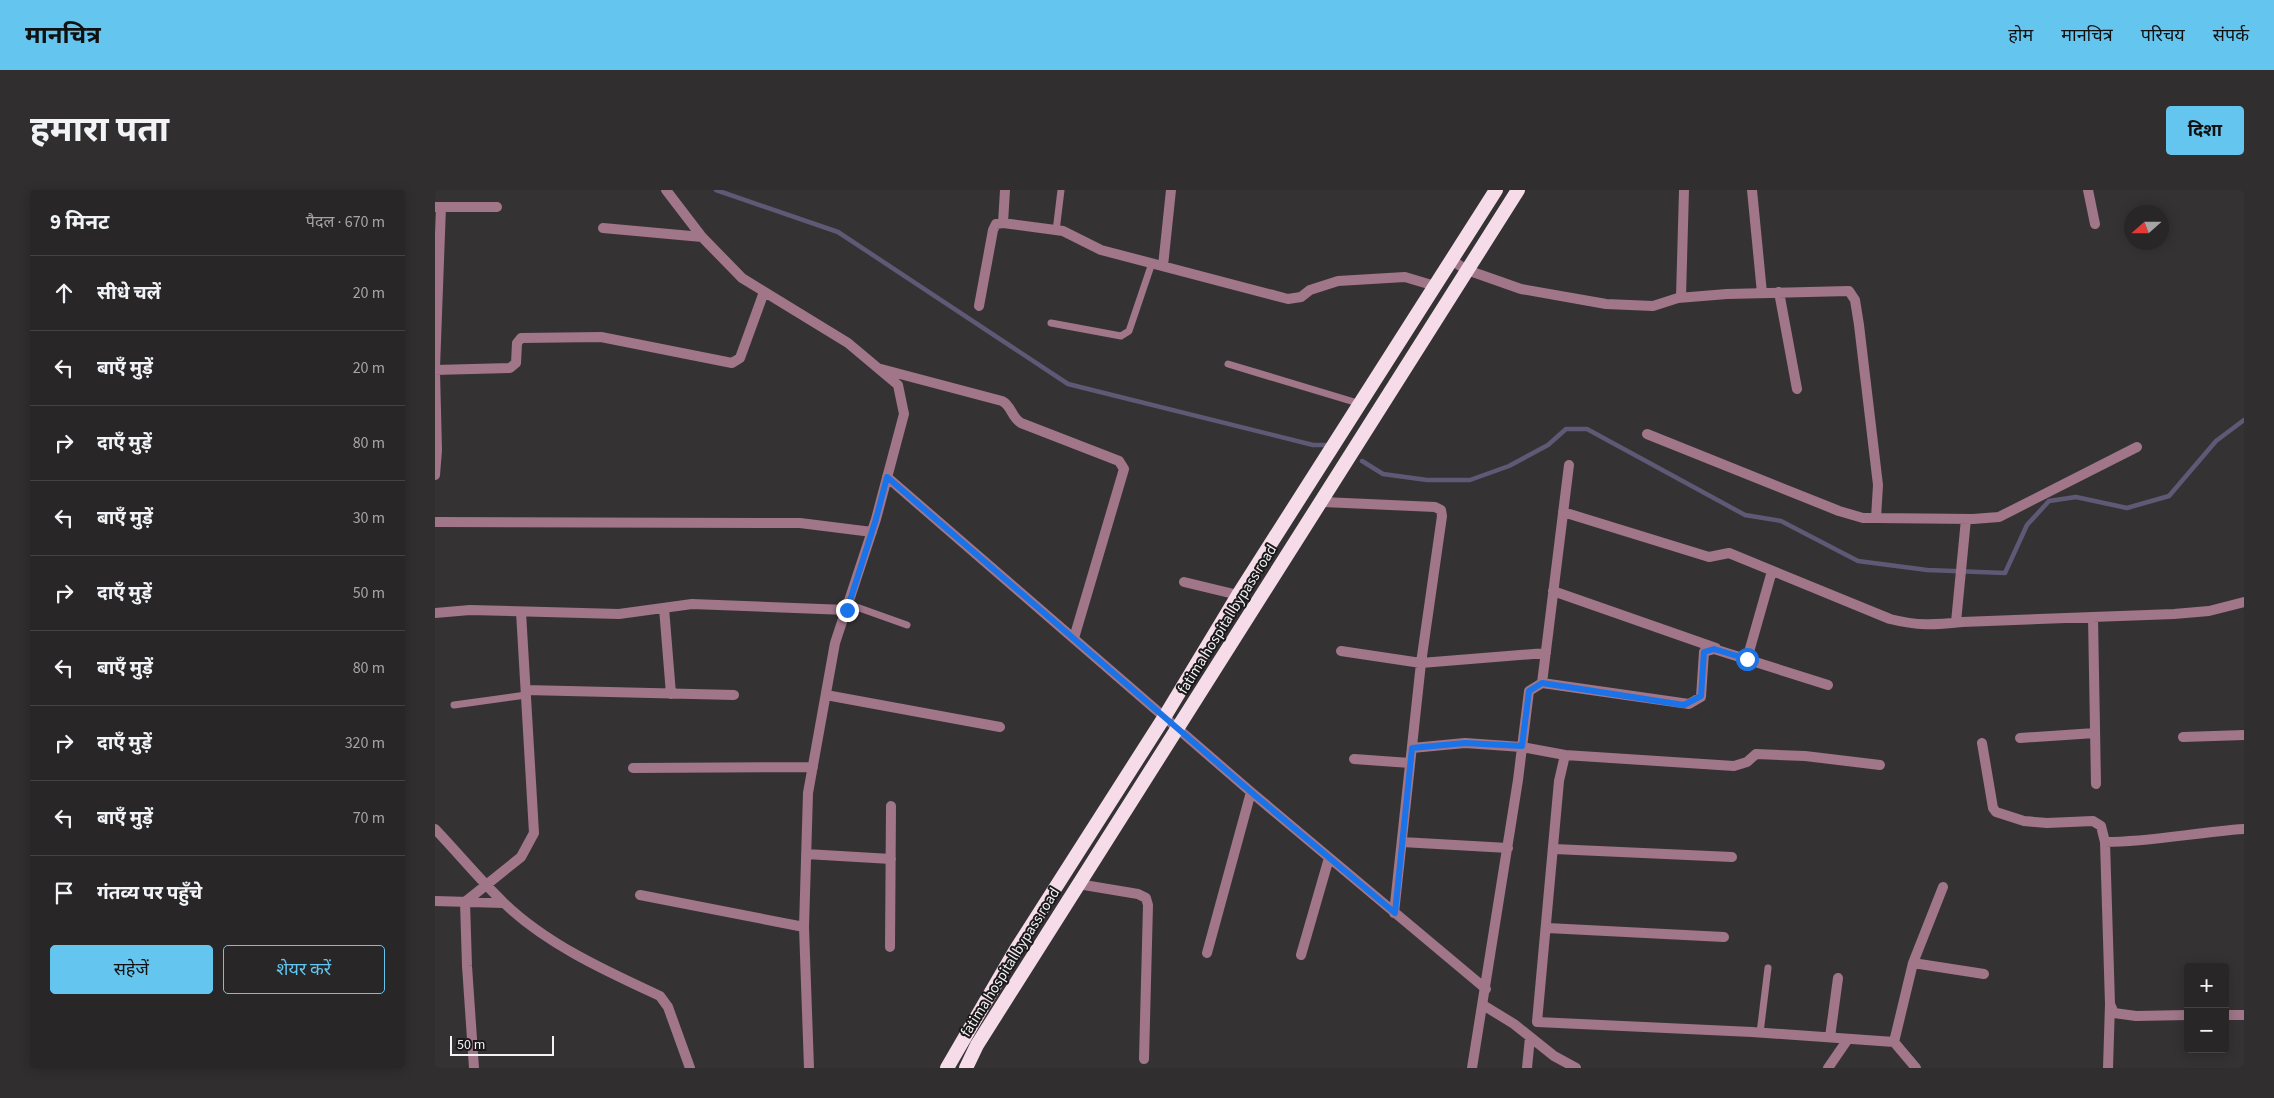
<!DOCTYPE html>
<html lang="hi">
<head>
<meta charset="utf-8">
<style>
	:root { --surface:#282627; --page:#302e2f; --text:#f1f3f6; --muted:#a5a5a7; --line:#444344; --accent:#64c5ee }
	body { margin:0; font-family:"Source Sans 3","Noto Sans Devanagari",sans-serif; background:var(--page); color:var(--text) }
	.controls { position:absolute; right:15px; bottom:15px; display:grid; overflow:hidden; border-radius:5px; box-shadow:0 2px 12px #0003 }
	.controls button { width:45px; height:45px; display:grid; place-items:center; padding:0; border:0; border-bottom:1px solid var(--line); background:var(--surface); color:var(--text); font:25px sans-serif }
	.compass { position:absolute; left:1689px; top:15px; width:45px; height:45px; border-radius:50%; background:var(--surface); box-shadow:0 2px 12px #0003; rotate:249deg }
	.scale { position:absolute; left:15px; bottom:12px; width:104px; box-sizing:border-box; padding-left:5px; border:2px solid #f4f2f4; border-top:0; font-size:14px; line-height:18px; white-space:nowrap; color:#f4f2f4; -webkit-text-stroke:4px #1b1a1b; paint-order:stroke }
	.stop { position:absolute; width:15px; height:15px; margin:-11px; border:4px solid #1a73e8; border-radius:50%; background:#fff }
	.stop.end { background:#1a73e8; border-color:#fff; box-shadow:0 1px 5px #0008 }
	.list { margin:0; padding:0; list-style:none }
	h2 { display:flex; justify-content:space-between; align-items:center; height:65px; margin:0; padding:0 20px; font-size:21px }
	h2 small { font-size:16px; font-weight:400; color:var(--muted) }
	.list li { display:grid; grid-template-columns:32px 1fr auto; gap:15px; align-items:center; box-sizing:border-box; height:75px; padding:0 20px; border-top:1px solid var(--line) }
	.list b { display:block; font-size:19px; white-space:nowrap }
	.list em { font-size:16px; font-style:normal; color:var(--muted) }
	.actions { display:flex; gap:10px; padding:15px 20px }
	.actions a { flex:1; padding:11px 0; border:1px solid var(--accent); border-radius:5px; text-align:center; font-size:18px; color:var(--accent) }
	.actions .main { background:var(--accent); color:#111 }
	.icon { flex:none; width:28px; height:28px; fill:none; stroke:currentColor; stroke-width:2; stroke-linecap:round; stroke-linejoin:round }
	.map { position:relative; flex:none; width:1809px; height:878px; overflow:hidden; border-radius:5px }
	header { display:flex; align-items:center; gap:30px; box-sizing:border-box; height:70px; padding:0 25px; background:var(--accent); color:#111 }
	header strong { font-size:24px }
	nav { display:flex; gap:28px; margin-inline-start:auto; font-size:18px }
	.intro { display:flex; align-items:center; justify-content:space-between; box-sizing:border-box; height:120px; padding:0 30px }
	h1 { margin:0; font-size:35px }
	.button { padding:12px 22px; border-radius:5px; background:var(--accent); color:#111; font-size:18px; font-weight:700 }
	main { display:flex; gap:30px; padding:0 30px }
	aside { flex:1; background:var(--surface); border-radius:5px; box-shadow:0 2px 12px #0003 }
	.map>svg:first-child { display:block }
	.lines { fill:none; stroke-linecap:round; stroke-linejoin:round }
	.stream { stroke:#5f5975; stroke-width:4.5 }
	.service { stroke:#a07688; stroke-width:7 }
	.minor { stroke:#a07688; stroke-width:10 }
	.trunk { stroke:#f6dce8; stroke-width:14 }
	.route { stroke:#1a73e8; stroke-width:6 }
	.labels { text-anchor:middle; stroke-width:4; stroke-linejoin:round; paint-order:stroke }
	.street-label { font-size:15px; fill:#f4f2f4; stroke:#1b1a1b }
</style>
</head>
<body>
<header>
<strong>मानचित्र</strong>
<nav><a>होम</a><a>मानचित्र</a><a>परिचय</a><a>संपर्क</a></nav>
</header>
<div class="intro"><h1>हमारा पता</h1><a class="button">दिशा</a></div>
<main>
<aside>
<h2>9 मिनट<small>पैदल · 670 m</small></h2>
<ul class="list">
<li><svg class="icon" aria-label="ahead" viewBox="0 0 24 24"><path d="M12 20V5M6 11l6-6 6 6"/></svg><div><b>सीधे चलें</b></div><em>20 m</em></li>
<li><svg class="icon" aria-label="left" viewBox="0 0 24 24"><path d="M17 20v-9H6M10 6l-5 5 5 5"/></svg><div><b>बाएँ मुड़ें</b></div><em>20 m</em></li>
<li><svg class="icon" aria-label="right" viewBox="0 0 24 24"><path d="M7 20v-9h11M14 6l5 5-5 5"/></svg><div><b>दाएँ मुड़ें</b></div><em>80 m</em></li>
<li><svg class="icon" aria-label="left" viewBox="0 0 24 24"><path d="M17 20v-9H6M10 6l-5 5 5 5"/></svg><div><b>बाएँ मुड़ें</b></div><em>30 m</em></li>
<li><svg class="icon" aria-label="right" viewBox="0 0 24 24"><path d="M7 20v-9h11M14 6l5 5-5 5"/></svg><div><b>दाएँ मुड़ें</b></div><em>50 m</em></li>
<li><svg class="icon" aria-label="left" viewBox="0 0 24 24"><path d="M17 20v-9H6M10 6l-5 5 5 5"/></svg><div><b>बाएँ मुड़ें</b></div><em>80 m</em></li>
<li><svg class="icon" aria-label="right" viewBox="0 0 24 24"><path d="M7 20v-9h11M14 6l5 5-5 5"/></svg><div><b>दाएँ मुड़ें</b></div><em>320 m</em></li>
<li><svg class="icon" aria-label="left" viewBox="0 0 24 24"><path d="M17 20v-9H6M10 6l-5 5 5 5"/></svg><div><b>बाएँ मुड़ें</b></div><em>70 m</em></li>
<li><svg class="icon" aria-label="arrive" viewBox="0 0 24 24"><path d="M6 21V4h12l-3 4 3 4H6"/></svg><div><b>गंतव्य पर पहुँचे</b></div></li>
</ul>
<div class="actions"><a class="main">सहेजें</a><a>शेयर करें</a></div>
</aside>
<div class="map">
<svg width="1809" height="878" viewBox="0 0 1809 878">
	<rect width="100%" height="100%" fill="#353234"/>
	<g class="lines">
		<path class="stream" d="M281 0 403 42 633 194 878 255H891
			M927 271 948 284 992 290H1035L1074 276 1113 255 1131 239H1152L1310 325 1346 331 1423 371 1492 380 1570 383 1592 335 1614 311 1641 307 1692 318 1734 306 1781 251 1809 230"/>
		<path class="service" d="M621 41 626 0
			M616 133 686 146 694 141 717 73
			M793 174 926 214
			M413 414 472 435
			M19 515 91 505
			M1325 843 1333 778"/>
		<path class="minor" d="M231 0 267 47 307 88 413 153 463 195 469 224 441 329 400 453 373 603 369 737 374 878
			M1317 0 1327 103
			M1653 0 1660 34
			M1 17H62
			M568 33 570 0
			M168 38 267 47
			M1016 70 1032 80 1086 99 1171 114 1218 116 1243 108 1292 104 1414 101 1420 110 1424 135 1443 295 1441 328
			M728 76 736 0
			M1344 102 1362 199
			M1246 107 1249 0
			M544 116 558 40 561 34 568 33 628 41 666 60 853 109 866 107 875 100 903 91 970 87 1000 96
			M0 178 6 17
			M446 179 567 211C577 216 576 227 586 233L684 271 689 279 639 448
			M0 180 75 178 81 173 82 153 86 148 166 147 297 173 305 168 329 102
			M0 182 2 260 0 285
			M1212 244 1404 321 1428 328H1441L1538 329 1564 327 1702 257
			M452 287 816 602 1051 799
			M888 312 1000 317 1006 320 1007 326 986 473 906 461
			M1128 322 1274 367 1294 363 1455 429C1483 436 1499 435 1527 432L1739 424 1774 421 1809 412
			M0 332 365 333 437 342
			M749 392 803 405
			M1118 401 1281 458
			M229 418 236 504
			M0 423 35 420 184 424 257 414 412 420
			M1658 427 1661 594
			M1521 432 1531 329
			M1312 469 1337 381
			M1107 493 1134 275
			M91 500 299 505
			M391 505 565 537
			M1748 547 1809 545
			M1585 548 1660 543
			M1547 553 1558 618 1561 622 1589 631 1612 633 1658 631 1666 636 1670 652
			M977 558 1030 553 1087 557 1130 565
			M919 569 975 573
			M1445 575 1370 566 1321 564 1312 572 1299 576 1130 565 1124 591 1102 832 1317 842 1459 852 1481 878
			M198 578 378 577
			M0 639C23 663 44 689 68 712 111 754 171 781 225 806L233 817 255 878
			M967 652 1073 658
			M1119 659 1297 667
			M371 664 456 669
			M643 694 703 704 711 708 713 715 709 869
			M205 705 369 737
			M0 711 68 713
			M959 723 986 473 1111 463
			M1112 738 1289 747
			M455 757 456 616
			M772 763 816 602
			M866 765 894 668
			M1478 773 1549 784
			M1048 815 1079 834 1119 866 1141 878
			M1753 825 1701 826 1679 823 1675 814 1670 652C1717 652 1762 642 1809 639
			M1790 825H1809
			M1395 847 1403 788
			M1459 852 1478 773 1508 697
			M39 878 32 776 30 712 86 667 99 643 86 422
			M1037 878 1083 590 1094 501 1107 493 1254 514 1266 507 1269 462 1279 459 1393 495
			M1092 878 1095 847
			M1393 878 1413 849
			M1673 878 1675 814"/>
		<path class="trunk" d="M512 878 580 761 730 526 803 405 1061 0
			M531 878 542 855 1083 0"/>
	</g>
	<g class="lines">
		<path class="route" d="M412 420 441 329 452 287 816 602 960 723 977 558 1030 553 1087 556 1094 501 1107 493 1249 515 1266 506 1269 462 1279 459 1312 469"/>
	</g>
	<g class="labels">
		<g class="street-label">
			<text transform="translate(792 429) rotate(-58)" y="5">fatima hospital bypass road</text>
			<text transform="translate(575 772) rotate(-58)" y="5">fatima hospital bypass road</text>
		</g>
	</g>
</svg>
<div class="controls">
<button>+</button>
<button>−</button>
</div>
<svg class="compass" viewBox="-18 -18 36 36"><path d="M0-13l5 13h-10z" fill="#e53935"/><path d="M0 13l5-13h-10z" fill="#a5a5a7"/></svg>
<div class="scale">50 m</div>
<div class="stop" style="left:1312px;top:469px"></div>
<div class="stop end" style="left:412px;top:420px"></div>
</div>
</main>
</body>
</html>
